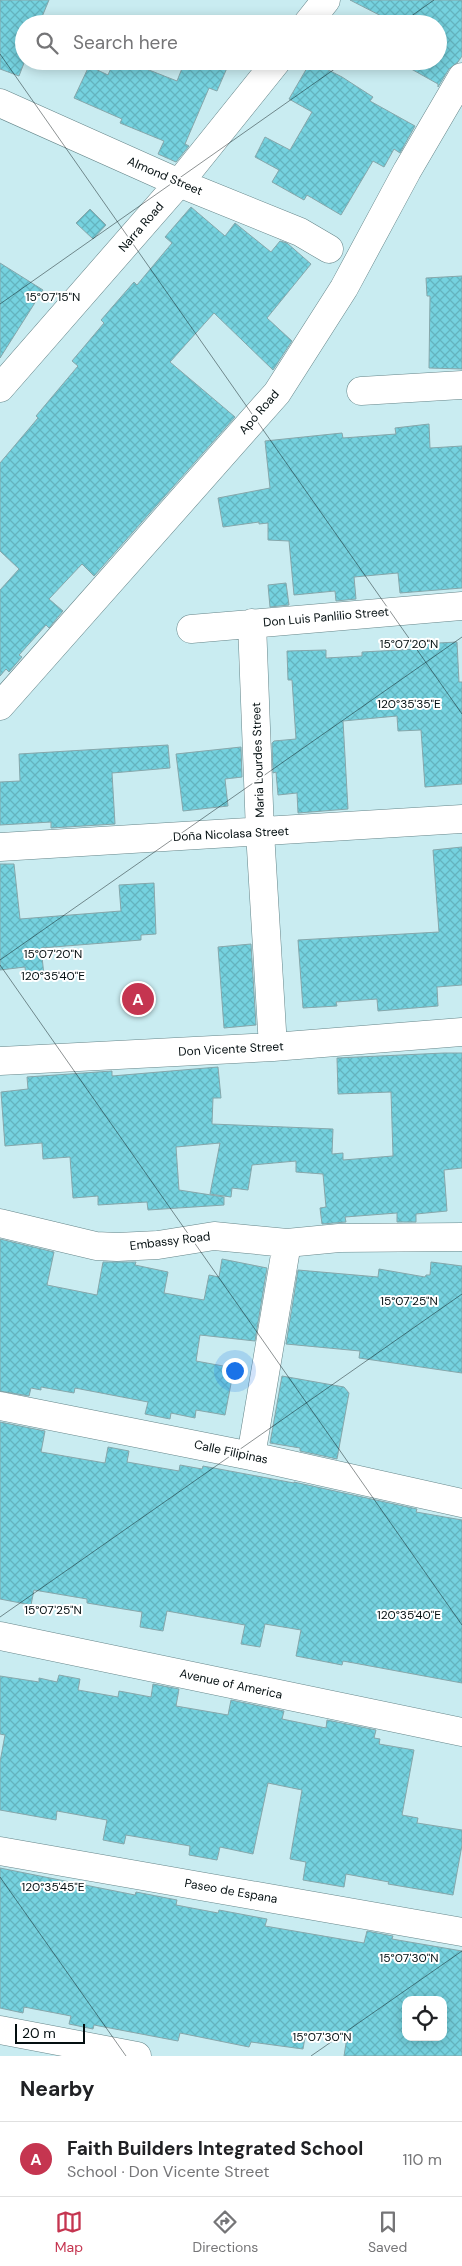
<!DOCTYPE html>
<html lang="en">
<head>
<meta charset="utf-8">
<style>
	:root { --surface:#fff; --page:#f6f6f6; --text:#202124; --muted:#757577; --line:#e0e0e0; --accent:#c53550 }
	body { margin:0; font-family:"DM Sans",sans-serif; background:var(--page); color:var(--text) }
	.controls { position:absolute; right:15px; bottom:15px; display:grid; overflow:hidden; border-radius:10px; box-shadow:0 2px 12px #0003 }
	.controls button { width:45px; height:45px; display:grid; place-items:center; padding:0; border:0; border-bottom:1px solid var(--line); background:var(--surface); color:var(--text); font:25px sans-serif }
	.scale { position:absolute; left:15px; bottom:12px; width:70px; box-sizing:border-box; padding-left:5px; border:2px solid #030e10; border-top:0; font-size:14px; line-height:18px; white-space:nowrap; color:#030e10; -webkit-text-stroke:4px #fff; paint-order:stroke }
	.you { position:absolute; left:234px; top:1370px; width:18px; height:18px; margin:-12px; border:4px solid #fff; border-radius:50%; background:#1a73e8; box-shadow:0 0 0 8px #1a73e833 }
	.badge { display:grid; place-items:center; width:32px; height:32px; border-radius:50%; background:var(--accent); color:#fff; font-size:16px; font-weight:700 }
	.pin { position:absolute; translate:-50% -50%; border:2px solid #fff; box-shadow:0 1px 5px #0006 }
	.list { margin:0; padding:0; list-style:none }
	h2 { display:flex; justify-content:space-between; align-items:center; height:65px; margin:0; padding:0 20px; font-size:21px }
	h2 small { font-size:16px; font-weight:400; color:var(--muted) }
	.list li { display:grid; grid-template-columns:32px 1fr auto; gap:15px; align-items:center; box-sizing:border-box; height:75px; padding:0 20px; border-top:1px solid var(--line) }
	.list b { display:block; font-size:19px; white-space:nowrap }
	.list p { margin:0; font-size:16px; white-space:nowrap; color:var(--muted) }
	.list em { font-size:16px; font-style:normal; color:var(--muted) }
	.icon { flex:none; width:28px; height:28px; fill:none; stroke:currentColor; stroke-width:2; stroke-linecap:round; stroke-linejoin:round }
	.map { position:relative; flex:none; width:462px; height:2056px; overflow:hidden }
	.search { position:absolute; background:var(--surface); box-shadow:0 2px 12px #0003; left:15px; right:15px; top:15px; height:55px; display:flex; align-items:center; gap:12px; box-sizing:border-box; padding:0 18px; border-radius:28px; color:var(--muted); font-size:19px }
	.sheet { height:140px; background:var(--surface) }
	nav { display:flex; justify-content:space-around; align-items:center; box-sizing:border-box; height:70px; border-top:1px solid var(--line); background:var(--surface); font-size:14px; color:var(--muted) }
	nav a { display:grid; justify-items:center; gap:2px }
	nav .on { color:var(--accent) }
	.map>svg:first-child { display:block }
	.building { fill:url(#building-cross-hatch); stroke:#86a7ab; fill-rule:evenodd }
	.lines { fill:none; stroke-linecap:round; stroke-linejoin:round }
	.minor-casing { stroke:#658589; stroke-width:29 }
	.minor { stroke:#fff; stroke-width:28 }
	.ticks { fill:none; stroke:#030e10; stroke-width:1; stroke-opacity:0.45 }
	.labels { text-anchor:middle; stroke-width:4; stroke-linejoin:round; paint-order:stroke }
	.street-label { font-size:12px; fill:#030e10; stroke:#fff }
	.ticks-label { font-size:12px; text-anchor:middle; fill:#030e10; stroke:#fff; stroke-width:4; stroke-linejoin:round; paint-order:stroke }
</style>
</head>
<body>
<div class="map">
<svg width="462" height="2056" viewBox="0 0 462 2056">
	<defs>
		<pattern id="building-cross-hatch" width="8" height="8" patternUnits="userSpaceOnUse" patternTransform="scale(1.25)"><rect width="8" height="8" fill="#75d2df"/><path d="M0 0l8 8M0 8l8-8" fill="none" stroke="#64b3be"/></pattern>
	</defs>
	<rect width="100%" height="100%" fill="#c9ecf1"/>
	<path class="building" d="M0 0H49L39 24H24V63L19 76 0 69Z
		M350 0H462V56L458 62 449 69 438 87V84L397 61H438V24H397Z
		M114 61H126L177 81 185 61H230L217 91 209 88 185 144 189 146 176 162 158 154 164 141 120 123 122 119 74 98 89 66 108 75Z
		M311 61 342 77 373 97 370 101 415 126 400 153 394 149 384 167 373 161 341 215 307 195 304 200 272 182 279 170 255 157 265 137 290 150 312 112 289 99Z
		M191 207 225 236 235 223 271 252 280 241 287 243 311 264 267 318 292 341 273 370 214 313 170 362 235 417 94 576 82 564 49 599 63 611 49 628 46 625 19 655 22 657 9 672 6 669 0 676V590L19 569 0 551V463L38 418 36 416 78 366 72 361 104 323 101 320 134 282 137 285 172 243 165 237Z
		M90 209 106 225 93 239 76 223Z
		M0 263 43 290 0 358Z
		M462 276V369L429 368 430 296H427L426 278Z
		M429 424 430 448 462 446V588L400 593 398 573 354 577 356 599 336 601 335 591 294 595 289 541 268 540V523L259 524V522L223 527 218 498 270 488 265 441 342 433 343 438 396 434 395 428Z
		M286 583 289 605 270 607 268 585Z
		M457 642 459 682H462V784L425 787 421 730 398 731 397 716 343 721 348 809 298 813 297 793 278 795 276 772 273 773 272 743 274 741 296 739 292 680H288L287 651 326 650V658L362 656V652L419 649V644Z
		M168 745 170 768 112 773 115 824 51 828V822L0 825V782L20 781 19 754Z
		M241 747 242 777 225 779 228 806 183 811 176 754Z
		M462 847V985L437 987 438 1006 378 1011 377 999 336 1002 337 1006 303 1008 298 940 439 932 433 850Z
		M0 864H14L20 919 121 911 119 885 154 883 156 934 141 935V940L41 948 44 975 26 977 25 967 0 970Z
		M251 944 256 1025 224 1028 218 947Z
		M444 1053H462V1168L444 1170 447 1211 416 1214V1222H397V1213L345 1217 346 1222 322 1224 320 1208 326 1207 323 1174 296 1172V1161L252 1165 248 1190 232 1188 231 1197 210 1194 220 1143 176 1147 179 1190 224 1197V1205L148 1210 147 1202 98 1205V1196L73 1198 70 1157 43 1159 42 1143 5 1146 1 1092 28 1089 27 1077 112 1071V1076L218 1067 221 1098H213L212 1124 333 1129 332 1154 343 1153V1160L393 1156 391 1092 338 1094 337 1058Z
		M0 1239 54 1252 47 1285 97 1295 103 1262H136L135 1265 168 1272 164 1293 204 1300 209 1275 219 1277 222 1259 267 1268 255 1341 200 1335 196 1361 234 1368 225 1415 196 1410 195 1418 171 1413 170 1419 145 1414 148 1402 75 1388 74 1393 41 1387V1390L31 1388 29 1396 0 1391Z
		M431 1262 462 1266V1373L359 1358 360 1351 286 1344 298 1270 378 1277 379 1269 425 1277 426 1275H430Z
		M282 1376 344 1387 349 1393 337 1459 300 1451V1448L270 1443Z
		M0 1422 45 1431 41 1452 105 1463 108 1447 129 1451 127 1462 179 1471 180 1465 202 1469 203 1466 294 1483V1482L417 1509 416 1512 462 1520V1683L343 1661 342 1665 296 1656 301 1630 265 1624 260 1647 241 1644 245 1625 167 1611 163 1631 140 1627 142 1612 87 1603V1599L34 1590 31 1605 0 1599Z
		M59 1675 80 1679 78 1690 118 1697 119 1691 151 1697 153 1684 179 1689 176 1706 228 1715 231 1700 284 1711 282 1719 326 1728 327 1720 376 1730 374 1738 380 1739 379 1744 414 1750 402 1815 418 1818 417 1823 462 1830V1845L453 1895 388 1884 389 1882 346 1874 344 1887 303 1880 306 1862 290 1859 302 1790 268 1783 253 1854 220 1847 217 1860 189 1855 190 1846 126 1835 124 1844 103 1840 107 1820 57 1811 56 1820 0 1810V1762L5 1735 0 1734V1676L39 1682V1678L57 1682Z
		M0 1868 135 1895 136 1892 177 1900 176 1905 218 1913 219 1910 267 1919 265 1926 364 1943 367 1931 393 1936 392 1939 462 1951V2056H344L347 2037 306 2032 303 2049 251 2042 249 2047 180 2033 178 2041 94 2025 93 2029 69 2024 71 2016 24 2007 23 2013 0 2008ZM406 2000H443V2037H406Z"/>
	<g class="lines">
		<defs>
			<path id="minor" d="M307 24 326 0
				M0 103 179 183 300 232 329 249
				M0 388 179 183 277 61
				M361 391 462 385
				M252 623 260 832 273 1047
				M191 629 462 606
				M0 706 277 393 344 288 407 171 462 77
				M0 847 462 819
				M0 1061 273 1047 462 1032
				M0 1223 96 1246 117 1247 158 1245 214 1236 287 1243 339 1238 462 1237
				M0 1406 251 1456 462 1503
				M251 1456 287 1243
				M0 1636 462 1732
				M0 1851 462 1932
				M0 2030 137 2056"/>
		</defs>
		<use href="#minor" class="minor-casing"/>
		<use href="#minor" class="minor"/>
	</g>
	<path class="ticks" d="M400 24 434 0M0 54 462 714M0 304 346 61M0 960 462 637M0 965 462 1625M0 1617 462 1294M0 1877 126 2056M311 2056 462 1951"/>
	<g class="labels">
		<g class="street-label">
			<text transform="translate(165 176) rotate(23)" y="4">Almond Street</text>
			<text transform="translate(141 227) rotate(-49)" y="4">Narra Road</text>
			<text transform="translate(259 412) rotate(-49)" y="4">Apo Road</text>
			<text transform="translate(326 617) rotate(-5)" y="4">Don Luis Panlilio Street</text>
			<text transform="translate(258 760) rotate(-92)" y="4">Maria Lourdes Street</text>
			<text transform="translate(231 834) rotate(-3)" y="4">Doña Nicolasa Street</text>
			<text transform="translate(231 1049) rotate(-3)" y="4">Don Vicente Street</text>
			<text transform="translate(170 1241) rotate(-7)" y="4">Embassy Road</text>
			<text transform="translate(231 1452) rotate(12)" y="4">Calle Filipinas</text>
			<text transform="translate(231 1684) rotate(12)" y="4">Avenue of America</text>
			<text transform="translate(231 1891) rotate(10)" y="4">Paseo de Espana</text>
		</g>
	</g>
	<g class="ticks-label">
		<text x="53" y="301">15°07'15"N</text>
		<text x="409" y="648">15°07'20"N</text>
		<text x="409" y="708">120°35'35"E</text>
		<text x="53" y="958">15°07'20"N</text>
		<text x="53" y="980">120°35'40"E</text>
		<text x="409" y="1305">15°07'25"N</text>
		<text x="53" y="1614">15°07'25"N</text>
		<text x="409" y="1619">120°35'40"E</text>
		<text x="53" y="1891">120°35'45"E</text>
		<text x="409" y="1962">15°07'30"N</text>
		<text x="322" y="2041">15°07'30"N</text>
	</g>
</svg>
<div class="controls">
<button><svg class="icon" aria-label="locate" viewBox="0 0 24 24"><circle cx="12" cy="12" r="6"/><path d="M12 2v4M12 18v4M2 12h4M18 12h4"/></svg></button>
</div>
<div class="scale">20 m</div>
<div class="you"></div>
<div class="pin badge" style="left:138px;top:999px">A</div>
<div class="search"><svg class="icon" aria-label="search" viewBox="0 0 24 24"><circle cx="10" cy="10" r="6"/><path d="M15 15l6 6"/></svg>Search here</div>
</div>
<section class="sheet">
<h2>Nearby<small></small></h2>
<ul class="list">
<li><span class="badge">A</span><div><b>Faith Builders Integrated School</b><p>School · Don Vicente Street</p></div><em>110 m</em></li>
</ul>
</section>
<nav>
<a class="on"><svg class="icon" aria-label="map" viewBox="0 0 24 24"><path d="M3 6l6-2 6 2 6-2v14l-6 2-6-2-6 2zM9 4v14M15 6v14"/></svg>Map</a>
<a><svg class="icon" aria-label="directions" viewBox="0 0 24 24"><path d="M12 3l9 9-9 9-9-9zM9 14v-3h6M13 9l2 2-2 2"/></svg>Directions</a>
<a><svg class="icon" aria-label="saved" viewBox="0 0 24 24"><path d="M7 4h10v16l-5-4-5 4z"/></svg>Saved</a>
</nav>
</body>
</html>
